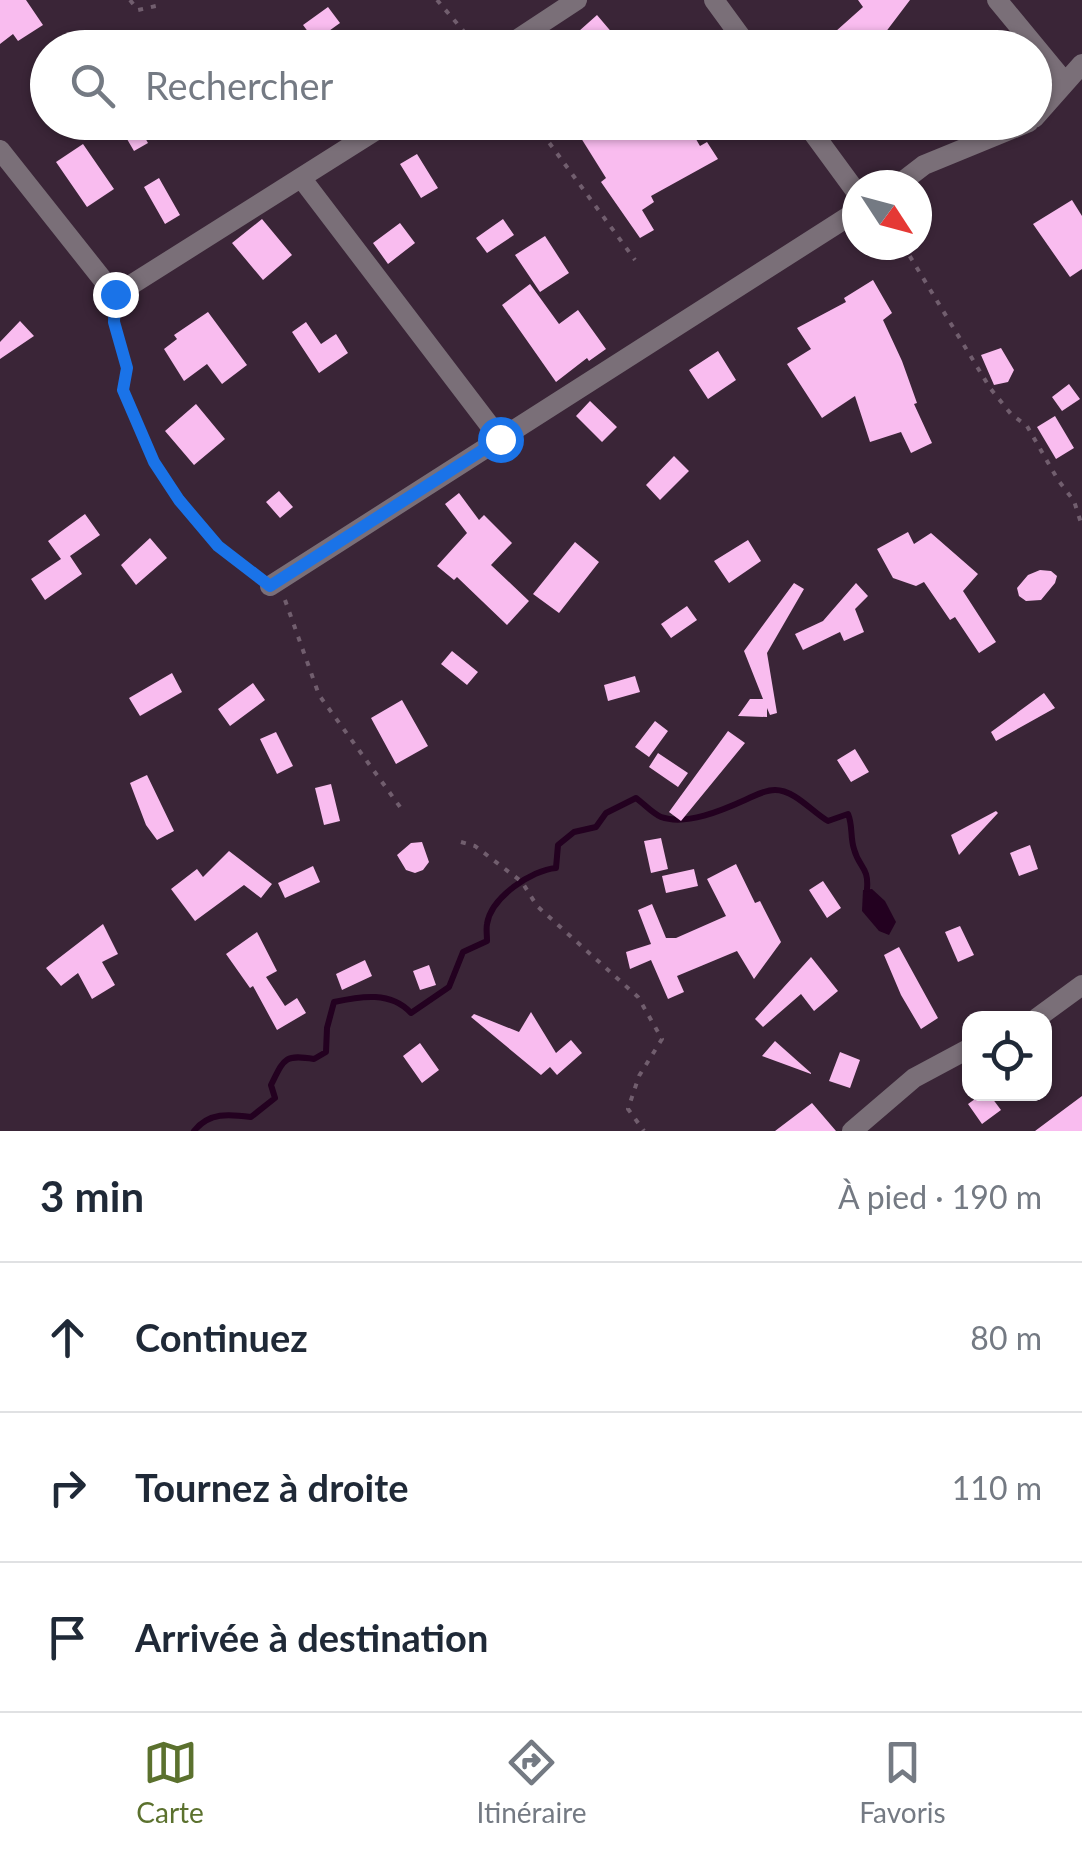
<!DOCTYPE html>
<html lang="fr">
<head>
<meta charset="utf-8">
<style>
	:root { --surface:#fff; --page:#f2f2f3; --text:#1f2937; --muted:#747a83; --line:#e0e1e3; --accent:#5b712e }
	body { margin:0; font-family:Lato,sans-serif; background:var(--page); color:var(--text) }
	.controls { position:absolute; right:30px; bottom:30px; display:grid; overflow:hidden; border-radius:20px; box-shadow:0 2px 8px #0004 }
	.controls button { width:90px; height:90px; display:grid; place-items:center; padding:0; border:0; border-bottom:2px solid var(--line); background:var(--surface); color:var(--text); font:50px sans-serif }
	.compass { position:absolute; left:842px; top:170px; width:90px; height:90px; border-radius:50%; background:var(--surface); box-shadow:0 2px 8px #0004; rotate:126deg }
	.stop { position:absolute; width:30px; height:30px; margin:-22px; border:8px solid #1a73e8; border-radius:50%; background:#fff }
	.stop.end { background:#1a73e8; border-color:#fff; box-shadow:0 2px 10px #0008 }
	.list { margin:0; padding:0; list-style:none }
	h2 { display:flex; justify-content:space-between; align-items:center; height:130px; margin:0; padding:0 40px; font-size:42px }
	h2 small { font-size:32px; font-weight:400; color:var(--muted) }
	.list li { display:grid; grid-template-columns:65px 1fr auto; gap:30px; align-items:center; box-sizing:border-box; height:150px; padding:0 40px; border-top:2px solid var(--line) }
	.list b { display:block; font-size:38px; white-space:nowrap }
	.list em { font-size:32px; font-style:normal; color:var(--muted) }
	.icon { flex:none; width:55px; height:55px; fill:none; stroke:currentColor; stroke-width:2; stroke-linecap:round; stroke-linejoin:round }
	.map { position:relative; flex:none; width:1082px; height:1131px; overflow:hidden }
	.search { position:absolute; background:var(--surface); box-shadow:0 2px 8px #0004; left:30px; right:30px; top:30px; height:110px; display:flex; align-items:center; gap:25px; box-sizing:border-box; padding:0 35px; border-radius:55px; color:var(--muted); font-size:38px }
	.sheet { height:580px; background:var(--surface) }
	nav { display:flex; justify-content:space-around; align-items:center; box-sizing:border-box; height:140px; border-top:2px solid var(--line); background:var(--surface); font-size:28px; color:var(--muted) }
	nav a { display:grid; justify-items:center; gap:5px }
	nav .on { color:var(--accent) }
	.map>svg:first-child { display:block }
	.water { fill:#230120 }
	.lines { fill:none; stroke-linecap:round; stroke-linejoin:round }
	.stream { stroke:#230120; stroke-width:6 }
	.building { fill:#f9bcef }
	.path { stroke:#715e6e; stroke-width:4; stroke-dasharray:5 8; stroke-linecap:butt }
	.minor { stroke:#7a6f78; stroke-width:20 }
	.route { stroke:#1a73e8; stroke-width:12 }
</style>
</head>
<body>
<div class="map">
<svg width="1082" height="1131" viewBox="0 0 1082 1131">
	<rect width="100%" height="100%" fill="#3a2537"/>
	<path class="water" d="M872 889 885 901 896 922 889 935 879 931 862 911 863 890Z"/>
	<g class="lines">
		<path class="stream" d="M194 1131C209 1112 229 1114 251 1117L275 1098 271 1085C284 1059 284 1054 314 1059L326 1052 327 1028 334 1002C361 996 391 991 411 1013L449 987 463 952 487 941C487 935 486 929 487 924 491 897 532 870 556 868L558 845 574 832 596 827 606 813 636 798C643 803 653 814 661 817 686 826 723 810 745 800 754 796 764 790 775 790 795 790 812 812 828 821L848 814C853 826 850 837 854 849 859 868 869 867 867 889"/>
	</g>
	<path class="building" d="M0 0H26L43 25 18 41 13 34 0 44Z
		M858 0H910L885 33 901 48H817L863 7Z
		M328 7 340 23 315 41 303 25Z
		M597 15 625 48H560Z
		M117 122H136L148 143 134 151Z
		M571 122H686L700 146 707 142 718 159 651 196 654 202 642 210 654 230 640 238 601 182 606 178Z
		M83 144 114 189 87 207 56 162Z
		M417 154 438 188 421 198 400 164Z
		M159 178 180 215 165 224 144 187Z
		M1072 200 1082 216V269L1070 277 1033 224Z
		M262 219 292 255 263 280 232 243Z
		M503 219 514 235 487 253 476 238Z
		M400 223 415 243 388 264 373 243Z
		M545 236 569 273 540 292 515 255Z
		M873 280 892 313 883 320 902 361 917 403 914 404 932 443 911 453 901 432 870 442 855 396 822 418 787 364 811 349 797 328 846 302 844 298Z
		M530 284 559 324 578 310 606 349 589 361 587 358 556 382 502 305Z
		M208 312 247 365 222 384 207 364 184 381 164 349 177 339 174 335Z
		M20 321 34 336 0 359V342Z
		M306 322 321 344 336 334 348 353 319 373 292 332Z
		M1001 348 1014 370 1008 382 994 385 981 355Z
		M718 351 736 380 708 399 689 370Z
		M1069 384 1080 399 1062 411 1052 397Z
		M590 401 617 427 602 442 576 416Z
		M196 404 225 439 194 465 165 431Z
		M1055 416 1074 448 1056 459 1037 427Z
		M674 456 689 471 660 500 646 485Z
		M279 491 293 507 280 518 266 502Z
		M459 493 479 520 484 515 512 543 491 565 529 601 507 625 457 577 454 580 437 566 467 533 445 504Z
		M85 514 100 535 70 556 82 574 45 600 31 579 61 559 48 541Z
		M908 532 914 544 931 533 978 574 963 591 996 642 979 653 955 617 950 620 924 582 916 586 893 578 877 549Z
		M150 538 167 558 136 585 121 565Z
		M748 540 761 561 729 583 714 561Z
		M575 542 599 562 559 613 533 594Z
		M1040 570 1051 571 1057 576 1055 583 1041 600 1026 601 1019 596 1017 588 1028 575Z
		M794 583 804 589 767 653 777 713 770 715 767 708V717L738 716 750 699H763L744 651Z
		M856 583 868 596 855 609 864 632 844 641 840 632 803 650 795 634 823 621Z
		M687 606 697 620 671 638 661 624Z
		M452 651 478 672 467 685 441 664Z
		M172 673 182 692 140 716 129 698Z
		M635 676 640 692 608 701 604 685Z
		M253 683 265 700 230 726 218 709Z
		M1044 693 1055 708 996 741 991 732Z
		M402 700 428 746 396 764 371 718Z
		M655 721 668 731 649 757 635 747Z
		M728 731 745 743 681 821 669 812Z
		M276 732 293 766 277 774 260 739Z
		M855 749 869 772 851 782 837 760Z
		M658 753 688 773 678 787 649 767Z
		M147 775 174 831 157 840 146 825 130 783Z
		M331 784 340 821 324 825 315 788Z
		M996 811 998 813 959 855 951 835Z
		M661 838 668 869 651 873 644 841Z
		M422 842 429 862 423 870 415 873 406 870 397 855 411 843Z
		M1030 845 1038 869 1019 876 1010 853Z
		M229 851 272 884 261 898 244 885 195 921 171 889 197 869 203 877Z
		M736 864 755 903 760 901 781 942 754 979 737 951 677 976 684 992 668 999 651 960 630 969 626 952 651 944 638 910 652 904 666 938H676L726 916 707 879Z
		M313 866 320 882 285 898 278 883Z
		M694 869 698 886 666 893 662 876Z
		M823 881 841 908 827 918 809 890Z
		M103 924 118 954 102 962 115 985 92 999 78 973 61 986 46 968Z
		M960 926 974 955 958 962 945 932Z
		M257 932 277 971 266 977 285 1006 297 998 306 1013 277 1030 253 986 250 988 226 954Z
		M899 947 938 1018 921 1029 901 995 884 955Z
		M811 957 838 991 814 1011 801 994 763 1027 755 1019Z
		M365 960 372 976 342 990 336 974Z
		M429 965 436 985 420 990 413 971Z
		M531 1012 556 1053 571 1040 582 1053 557 1075 550 1067 541 1075 471 1017 474 1014 519 1032Z
		M775 1041 811 1073V1074L762 1056Z
		M420 1043 439 1070 422 1083 403 1056Z
		M840 1052 860 1060 850 1088 829 1081Z
		M982 1094H989L1001 1110 982 1124 968 1104Z
		M1082 1096V1131H1035Z
		M812 1103 836 1131H775Z"/>
	<g class="lines">
		<path class="path" d="M130 0 138 10 156 6
			M437 0 478 48
			M534 122 635 260
			M903 245 990 388 1011 414 1027 426 1058 480 1074 501 1082 526
			M113 318 127 368 124 396 155 461 179 501 219 546 255 573
			M285 600 319 695 403 811
			M461 842 475 846 522 882 537 906 638 997 662 1039 639 1076 628 1109 644 1131"/>
		<path class="minor" d="M714 0 749 48
			M997 0 1064 81
			M504 48 577 0
			M1034 118 1082 64
			M805 122 857 193
			M0 150 115 295 389 122
			M302 179 500 439
			M898 185 924 165 1029 122
			M270 586 857 211
			M1037 1018 1082 985
			M852 1131 914 1078 970 1048"/>
	</g>
	<g class="lines">
		<path class="route" d="M115 294 114 322 127 368 123 390 154 462 179 500 218 546 270 586 500 439"/>
	</g>
</svg>
<div class="controls">
<button><svg class="icon" aria-label="locate" viewBox="0 0 24 24"><circle cx="12" cy="12" r="6"/><path d="M12 2v4M12 18v4M2 12h4M18 12h4"/></svg></button>
</div>
<svg class="compass" viewBox="-18 -18 36 36"><path d="M0-13l5 13h-10z" fill="#e53935"/><path d="M0 13l5-13h-10z" fill="#747a83"/></svg>
<div class="stop" style="left:500px;top:439px"></div>
<div class="stop end" style="left:115px;top:294px"></div>
<div class="search"><svg class="icon" aria-label="search" viewBox="0 0 24 24"><circle cx="10" cy="10" r="6"/><path d="M15 15l6 6"/></svg>Rechercher</div>
</div>
<section class="sheet">
<h2>3 min<small>À pied · 190 m</small></h2>
<ul class="list">
<li><svg class="icon" aria-label="ahead" viewBox="0 0 24 24"><path d="M12 20V5M6 11l6-6 6 6"/></svg><div><b>Continuez</b></div><em>80 m</em></li>
<li><svg class="icon" aria-label="right" viewBox="0 0 24 24"><path d="M7 20v-9h11M14 6l5 5-5 5"/></svg><div><b>Tournez à droite</b></div><em>110 m</em></li>
<li><svg class="icon" aria-label="arrive" viewBox="0 0 24 24"><path d="M6 21V4h12l-3 4 3 4H6"/></svg><div><b>Arrivée à destination</b></div></li>
</ul>
</section>
<nav>
<a class="on"><svg class="icon" aria-label="map" viewBox="0 0 24 24"><path d="M3 6l6-2 6 2 6-2v14l-6 2-6-2-6 2zM9 4v14M15 6v14"/></svg>Carte</a>
<a><svg class="icon" aria-label="directions" viewBox="0 0 24 24"><path d="M12 3l9 9-9 9-9-9zM9 14v-3h6M13 9l2 2-2 2"/></svg>Itinéraire</a>
<a><svg class="icon" aria-label="saved" viewBox="0 0 24 24"><path d="M7 4h10v16l-5-4-5 4z"/></svg>Favoris</a>
</nav>
</body>
</html>
